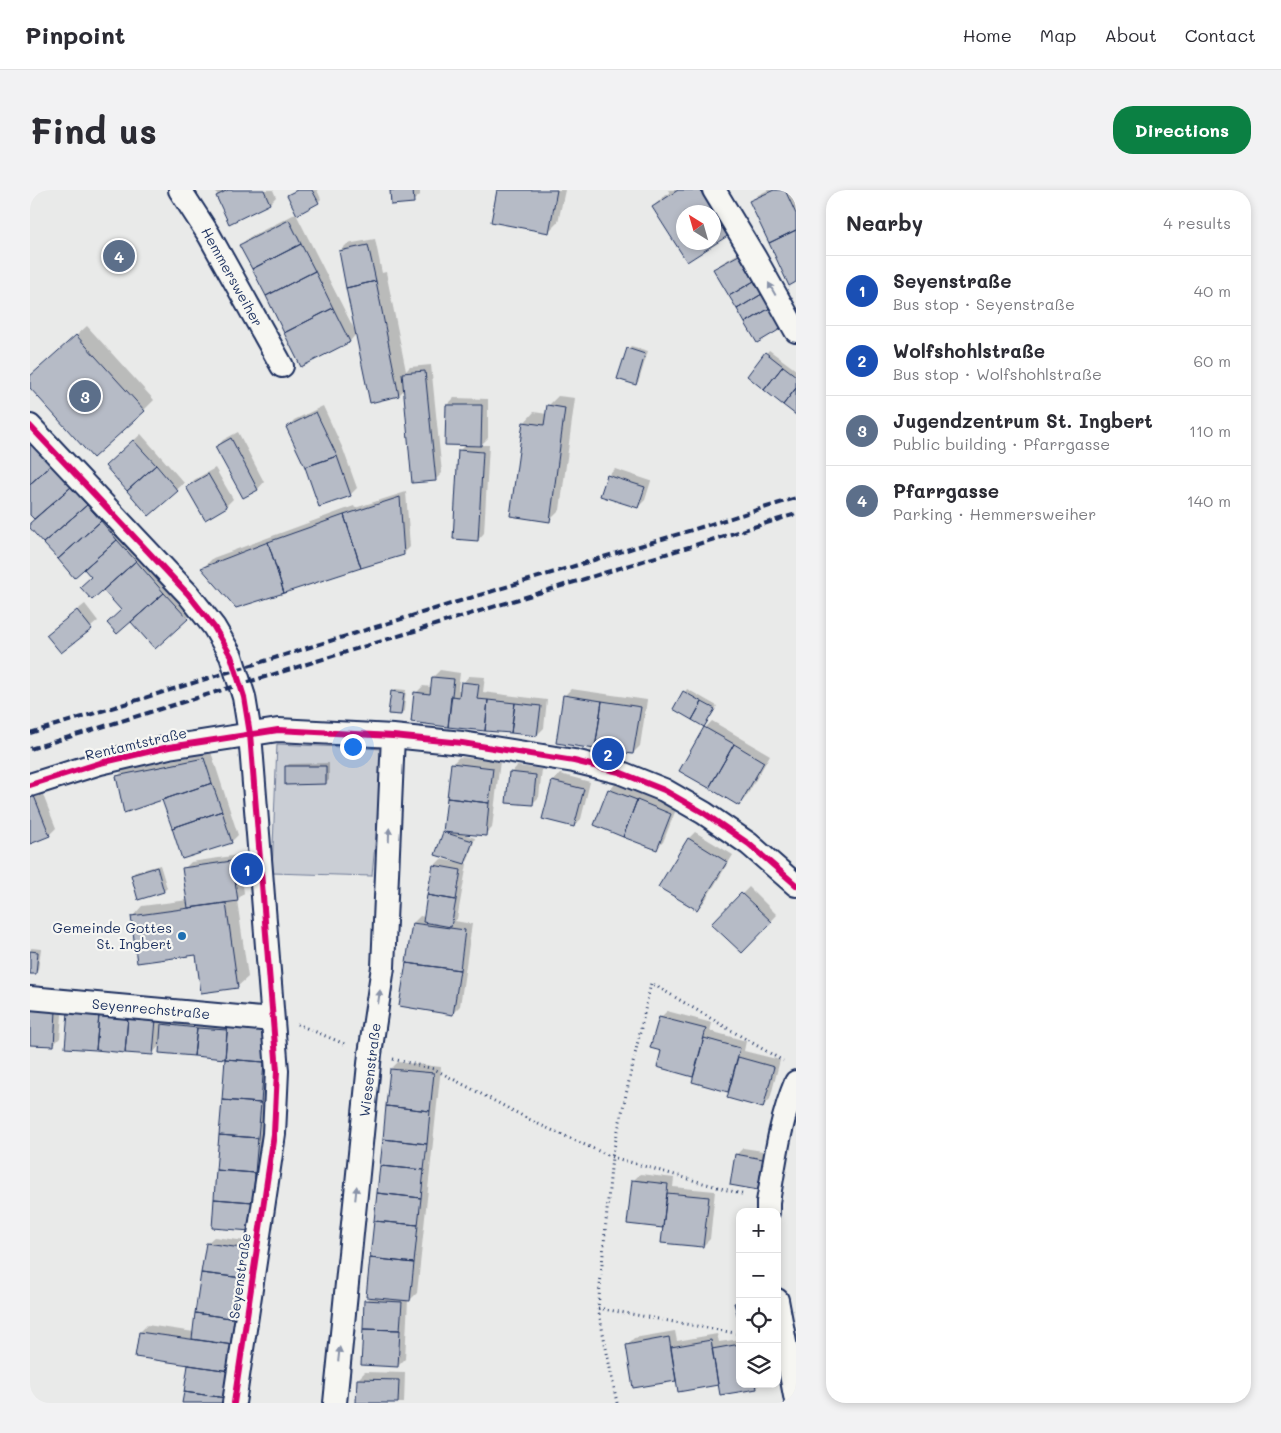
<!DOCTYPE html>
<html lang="en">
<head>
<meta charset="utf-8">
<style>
	:root { --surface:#fff; --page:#f2f2f3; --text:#2b2b33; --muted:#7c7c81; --line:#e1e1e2; --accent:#0b8043 }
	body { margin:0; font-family:Mali,sans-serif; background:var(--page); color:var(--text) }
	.controls { position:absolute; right:15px; bottom:15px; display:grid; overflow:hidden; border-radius:10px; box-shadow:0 2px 8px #0003 }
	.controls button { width:45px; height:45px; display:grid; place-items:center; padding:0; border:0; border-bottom:1px solid var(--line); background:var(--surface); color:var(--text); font:25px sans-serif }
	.compass { position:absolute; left:646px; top:15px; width:45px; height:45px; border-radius:50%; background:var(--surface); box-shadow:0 2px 8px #0003; rotate:323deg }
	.you { position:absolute; left:322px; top:556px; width:18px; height:18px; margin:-12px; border:4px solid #fff; border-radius:50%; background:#1a73e8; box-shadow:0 0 0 8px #1a73e833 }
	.badge { display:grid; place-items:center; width:32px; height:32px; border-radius:50%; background:var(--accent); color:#fff; font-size:16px; font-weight:700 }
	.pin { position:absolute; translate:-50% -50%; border:2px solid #fff; box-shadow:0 1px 5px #0006 }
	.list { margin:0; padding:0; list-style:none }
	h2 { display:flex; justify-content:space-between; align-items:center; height:65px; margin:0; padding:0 20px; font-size:21px }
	h2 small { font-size:16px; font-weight:400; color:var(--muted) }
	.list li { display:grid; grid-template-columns:32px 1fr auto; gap:15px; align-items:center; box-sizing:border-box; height:70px; padding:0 20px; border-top:1px solid var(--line) }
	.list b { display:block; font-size:19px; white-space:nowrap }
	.list p { margin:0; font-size:16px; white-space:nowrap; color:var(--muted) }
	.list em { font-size:16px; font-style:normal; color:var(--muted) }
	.icon { flex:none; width:28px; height:28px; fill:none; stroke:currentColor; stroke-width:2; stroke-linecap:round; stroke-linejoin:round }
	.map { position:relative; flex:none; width:766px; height:1213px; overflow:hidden; border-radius:20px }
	header { display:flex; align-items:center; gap:30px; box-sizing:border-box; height:70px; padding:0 25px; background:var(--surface); border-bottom:1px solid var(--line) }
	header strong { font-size:24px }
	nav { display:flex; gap:28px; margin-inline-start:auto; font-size:18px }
	.intro { display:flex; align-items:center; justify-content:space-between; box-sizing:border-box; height:120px; padding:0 30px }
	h1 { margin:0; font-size:35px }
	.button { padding:12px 22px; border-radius:20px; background:var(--accent); color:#fff; font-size:18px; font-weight:700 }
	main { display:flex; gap:30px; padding:0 30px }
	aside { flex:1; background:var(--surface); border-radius:20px; box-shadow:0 2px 8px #0003 }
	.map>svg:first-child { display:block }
	.green { fill:#caced5; stroke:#727e9a }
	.shadow { fill:#0003; fill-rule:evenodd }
	.building { fill:#b6bbc6; stroke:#1b2f5e; fill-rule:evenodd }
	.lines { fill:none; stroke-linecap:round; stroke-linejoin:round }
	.street-casing { stroke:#1b2f5e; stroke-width:26 }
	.path { stroke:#1b2f5e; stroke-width:3; stroke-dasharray:1 4; stroke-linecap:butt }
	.street { stroke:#f6f6f2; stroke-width:22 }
	.rail { stroke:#1b2f5e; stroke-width:4; stroke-dasharray:8 4; stroke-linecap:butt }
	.cycleway-casing { stroke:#f6f6f2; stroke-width:9 }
	.cycleway { stroke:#d6006c; stroke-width:6 }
	.oneway { fill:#8892a8 }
	.poi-dot { fill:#1f6fb2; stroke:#f6f6f2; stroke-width:2 }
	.labels { text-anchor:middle; stroke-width:4.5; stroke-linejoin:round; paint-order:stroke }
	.street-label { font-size:14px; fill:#1b2f5e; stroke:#f6f6f2 }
	.poi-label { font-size:14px; fill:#1b2f5e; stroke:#f6f6f2; text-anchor:end }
</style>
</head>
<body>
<header>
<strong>Pinpoint</strong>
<nav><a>Home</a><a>Map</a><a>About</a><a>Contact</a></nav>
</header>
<div class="intro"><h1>Find us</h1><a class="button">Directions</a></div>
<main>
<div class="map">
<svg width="766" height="1213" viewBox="0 0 766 1213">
	<rect width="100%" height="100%" fill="#e9eae9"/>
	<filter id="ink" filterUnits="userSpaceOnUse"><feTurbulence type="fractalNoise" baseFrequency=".02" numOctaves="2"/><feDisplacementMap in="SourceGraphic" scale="10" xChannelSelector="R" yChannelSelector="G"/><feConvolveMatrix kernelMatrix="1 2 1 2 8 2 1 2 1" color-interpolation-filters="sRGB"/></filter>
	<g filter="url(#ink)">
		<path class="green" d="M247 554 354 559 342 686 242 683Z"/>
		<path class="shadow" d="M185 0H243L246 7 240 13 200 32Z
			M266 0H287L291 9 288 12 258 6Z
			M361 0H390V5L383 11Z
			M469 0H535L528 32 518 42Z
			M638 0H687L699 44 657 71 623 17 633 7 640 3ZM654 22H684V52H654Z
			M738 0H764L766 3V91L721 12 728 5Z
			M267 23 266 24 326 143 310 61 317 54 345 49 352 83 356 82 376 181 380 177 401 175 412 283 405 290 375 199 369 205 327 143 320 151 272 175 211 55 218 48Z
			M716 59 755 134 685 80 692 73Z
			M57 136 124 210 114 220 0 196V188Z
			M601 156 618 161 609 190 606 194 598 159Z
			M739 160 766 180V223L718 186Z
			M528 206 545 208 530 320 520 330 494 233 504 222 517 224 518 216Z
			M424 208 458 209V248L451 255H459L454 343 448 350 429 261 436 254 417 215Z
			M293 216 313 259 327 298 320 305 277 276 258 237 264 230Z
			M0 230 164 422 125 457 54 377 0 336V334L5 329 0 323Z
			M208 242 234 292 228 299 213 307 187 257 193 250Z
			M111 244 154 293 120 325 83 269Z
			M185 278 203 309 196 316 158 297 164 290Z
			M585 279 621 291 615 310 608 317 578 286Z
			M376 302 380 357 373 364 173 378 183 368 324 316 325 318Z
			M55 414 68 431 31 462 25 438Z
			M410 480 430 483 428 500H432L433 493 439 486 455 487 453 502 517 510 514 538 507 545 386 503 393 496 402 497 403 487Z
			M365 499 376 500 374 521 370 524 362 502Z
			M541 499 617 510 610 556 603 563 534 506Z
			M657 499 687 516 675 536 644 519Z
			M682 531 740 565 716 607 709 614 675 538Z
			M181 562 208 645 201 652 133 608 88 586 94 580Z
			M429 567 470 571 462 638 455 645 433 643V644L445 648 438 670 434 673 437 674 427 729 425 731 442 734 430 816 423 823 383 733 390 726 395 727 404 676 411 669 425 672V670L407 664 414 642 422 574Z
			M299 573V590L296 593 256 577 259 574Z
			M487 576 512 579 509 607 502 614 481 583Z
			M530 584 560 592 551 629 544 636 513 628 523 591Z
			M586 593 647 617 633 652 626 659 580 600Z
			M11 600 26 638 19 645 0 652V605Z
			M665 642 703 665 674 712 667 719 658 649Z
			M209 665 214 703 207 710 218 787 207 797 167 764 102 727 112 716 158 710 154 679 161 672Z
			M130 675 137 698 134 701 102 686 105 682Z
			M719 697 747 725 712 762 683 734Z
			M1 758 11 759 8 780 5 783 0 782Z
			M0 812 33 814 30 848 23 855 0 853Z
			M46 816 132 823 131 836 139 828 243 830 227 1033 197 868 130 862V855L122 864Z
			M637 821 682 833 680 841 716 851 714 861 750 870 740 909 733 916 700 901 663 892 665 886 629 876 633 860 630 828Z
			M368 872 411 877 387 1103 380 1110H378L375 1169 368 1176 336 1111 340 1106 361 879Z
			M713 958 740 962 735 992 728 999 706 965Z
			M610 984 644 988 643 997 685 1001 680 1049 673 1056 634 1036 603 991Z
			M184 1047 224 1052 200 1213H153L159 1174 110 1142 117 1135 164 1142 177 1053Z
			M645 1141 647 1151 687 1144 689 1152 710 1149V1194H730L727 1198 689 1194 649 1201 647 1190 604 1197 597 1155 604 1148Z
			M335 1182 375 1183 374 1213H327L328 1189Z"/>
		<path class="building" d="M198 0H234L240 14 199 34 186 6Z
			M267 0H282L289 13 267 25 257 5Z
			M360 0H383L384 13 361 15Z
			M467 0H527L519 43 461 32Z
			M648 0H670L699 45 657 72 622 17ZM654 22H684V52H654Z
			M744 0H755L766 24V40L739 53 719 11Z
			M259 30 271 54 222 79 209 55Z
			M766 40V92L759 96 739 53Z
			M271 54 285 81 236 106 222 79Z
			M338 55 346 91 316 98 309 61Z
			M709 65 724 91 699 106 683 79Z
			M285 81 303 118 254 143 236 106Z
			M346 91 369 206 340 213 316 98Z
			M724 91 732 104 707 119 699 106Z
			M732 104 740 118 715 133 707 119Z
			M303 118 320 152 271 177 254 143Z
			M740 118 752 138 727 153 715 133Z
			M46 145 115 221 63 268 0 198V186Z
			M597 158 615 164 606 195 587 189Z
			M735 162 753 176 734 200 717 186Z
			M753 176 766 186V198L753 215 734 200Z
			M395 181 406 291 382 293 372 183Z
			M766 198V225L753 215Z
			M416 215H452L451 256 415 255Z
			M517 215 535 218 520 332 480 326 493 232 514 235Z
			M286 222 307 266 275 277 256 237Z
			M201 248 228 300 213 308 185 257Z
			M103 250 126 275 97 301 75 276Z
			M2 254 21 275 0 294V256Z
			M428 260 453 262 448 351 423 349Z
			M307 266 321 306 289 317 275 277Z
			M21 275 41 297 4 329 0 325V294Z
			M126 275 148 301 119 326 97 301Z
			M178 284 197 317 175 330 156 297Z
			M577 285 615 297 608 318 570 306Z
			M41 297 57 315 13 353 0 338V333Z
			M370 307 374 365 331 378 314 325Z
			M57 315 71 331 28 369 13 353Z
			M314 325 331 378 254 403 238 352Z
			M71 331 87 350 44 388 28 369Z
			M87 350 106 371 62 410 50 397 61 387 54 379Z
			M238 352 254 403 206 418 171 378Z
			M106 371 134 403 87 444 77 433 91 420 73 400Z
			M134 403 158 429 125 459 101 432Z
			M47 420 62 439 31 463 16 445Z
			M402 487 424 489 418 537 381 532 384 502 400 504Z
			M431 492 449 494 447 509 458 510 455 541 418 537 421 506 429 507Z
			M361 501 374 503 371 525 358 524Z
			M653 501 672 512 662 530 643 519Z
			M533 505 572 511 565 559 526 553Z
			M458 510 485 513 481 543 455 541Z
			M572 511 611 517 603 564 565 559Z
			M672 512 685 519 674 537 662 530Z
			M485 513 511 516 507 546 481 543Z
			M674 537 704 554 679 598 649 581Z
			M704 554 734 572 709 616 679 598Z
			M174 568 182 593 94 623 86 586Z
			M421 573 463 578 459 613 417 608Z
			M255 576H296V594L255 595Z
			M479 582 506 585 503 615 476 613Z
			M522 591 554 599 544 637 512 629Z
			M182 593 192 621 142 638 132 610Z
			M578 599 607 610 593 647 564 635Z
			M4 606 20 646 0 654V608Z
			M417 608 459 613 456 646 413 642Z
			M607 610 641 624 627 660 593 647Z
			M192 621 202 653 152 669 142 638Z
			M413 642 443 651 435 674 405 665Z
			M658 648 697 672 667 720 628 697Z
			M202 671 208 711 158 718 152 678Z
			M403 675 431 680 426 710 397 705Z
			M127 677 134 702 108 710 101 685Z
			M711 703 742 732 712 763 681 734Z
			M397 705 426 710 421 737 393 732Z
			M196 713 208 798 171 803 166 765 107 773 101 726Z
			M382 733 435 740 430 780 376 773Z
			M0 761 8 762 6 784H0Z
			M376 773 430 780 423 825 369 816Z
			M0 819 26 821 24 856 0 855Z
			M38 822 69 825 66 860 35 858Z
			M69 825 98 827 95 863 66 860Z
			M98 827 126 829 123 865 95 863Z
			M629 827 676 839 663 887 627 877 631 861 620 858Z
			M198 833 237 837 234 872 195 869Z
			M131 834 167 838 164 866 129 863Z
			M167 838 197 840 195 869 164 866Z
			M674 848 710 858 698 902 662 892Z
			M708 867 744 877 733 918 697 908Z
			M195 869 234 872 231 913 192 910Z
			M360 879 404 883 400 921 356 916Z
			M192 910 231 913 228 948 189 945Z
			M356 916 400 921 397 954 353 949Z
			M189 945 228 948 225 983 186 980Z
			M353 949 397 954 394 980 350 976Z
			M705 964 733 969 728 1000 700 995Z
			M350 976 394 980 391 1008 347 1003Z
			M186 980 225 983 223 1012 184 1009Z
			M602 990 638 994 633 1038 597 1034Z
			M347 1003 391 1008 388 1035 344 1031Z
			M637 1003 679 1007 673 1057 631 1053Z
			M184 1009 223 1012 221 1041 182 1038Z
			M344 1031 388 1035 384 1073 340 1068Z
			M176 1053 218 1059 213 1088 171 1083Z
			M340 1068 384 1073 380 1111 336 1107Z
			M171 1083 213 1088 207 1129 165 1123Z
			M334 1110 372 1112 370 1140 333 1139Z
			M710 1112V1135L704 1113Z
			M165 1123 207 1129 203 1155 162 1149Z
			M333 1139 370 1140 368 1177 331 1175Z
			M109 1142 203 1155 200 1181 105 1167Z
			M639 1147 646 1191 603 1198 596 1155Z
			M681 1150 688 1195 648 1202 641 1157Z
			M710 1154V1194H726L727 1199 690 1205 682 1159Z
			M158 1175 200 1181 196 1208 154 1202Z
			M327 1189 369 1190 368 1213H326Z
			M154 1202 196 1208 195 1213H152Z"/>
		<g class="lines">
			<defs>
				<path id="street" d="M150 0 179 45 252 176
					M684 0 725 68 766 141
					M0 236 158 404 184 437 201 466 214 507 220 544 247 881 244 944 204 1213
					M0 595 70 573 139 557 248 540 363 546 432 553 544 571 589 582 634 600 674 623 719 654 766 695
					M0 808 242 830
					M738 1022V1012C745 971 750 930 766 892
					M747 1110 766 1211
					M305 1213 340 864 353 777 363 546"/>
			</defs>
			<use href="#street" class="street-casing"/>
			<path class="path" d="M267 834 317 855
				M363 869 404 879 506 933 582 967 715 1005
				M568 1118 710 1144
				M587 1213 568 1118 582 967 621 793 753 871"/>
			<use href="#street" class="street"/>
			<path class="rail" d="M0 543 766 308
				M0 559 766 324"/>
			<defs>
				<path id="cycleway" d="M0 236 158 404 184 437 201 466 214 507 220 544 247 881 244 944 204 1213
					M0 595 70 573 139 557 248 540 363 546 432 553 544 571 589 582 634 600 674 623 719 654 766 695"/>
			</defs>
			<use href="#cycleway" class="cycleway-casing"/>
			<use href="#cycleway" class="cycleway"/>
		</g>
		<defs><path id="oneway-solid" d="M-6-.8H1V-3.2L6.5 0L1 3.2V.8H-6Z" transform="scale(1.25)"/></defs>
		<g class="oneway">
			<use href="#oneway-solid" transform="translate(742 99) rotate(-119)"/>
			<use href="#oneway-solid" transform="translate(359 645) rotate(-88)"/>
			<use href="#oneway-solid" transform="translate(349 807) rotate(-82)"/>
			<use href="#oneway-solid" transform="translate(326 1003) rotate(-84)"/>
			<use href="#oneway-solid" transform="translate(309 1164) rotate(-84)"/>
		</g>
	</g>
	<circle class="poi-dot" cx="152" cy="746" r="5"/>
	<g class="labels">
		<g class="street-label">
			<text transform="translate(202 87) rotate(61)" y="5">Hemmersweiher</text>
			<text transform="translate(106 554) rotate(-13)" y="5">Rentamtstraße</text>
			<text transform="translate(121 819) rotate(5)" y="5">Seyenrechstraße</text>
			<text transform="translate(340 880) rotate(-83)" y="5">Wiesenstraße</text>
			<text transform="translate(210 1086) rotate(-82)" y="5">Seyenstraße</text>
		</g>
		<g class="poi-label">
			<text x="142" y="743">Gemeinde Gottes<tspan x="142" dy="16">St. Ingbert</tspan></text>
		</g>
	</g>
</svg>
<div class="controls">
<button>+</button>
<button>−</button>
<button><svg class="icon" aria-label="locate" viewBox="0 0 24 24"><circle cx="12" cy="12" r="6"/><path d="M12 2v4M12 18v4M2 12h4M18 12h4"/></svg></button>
<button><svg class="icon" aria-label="layers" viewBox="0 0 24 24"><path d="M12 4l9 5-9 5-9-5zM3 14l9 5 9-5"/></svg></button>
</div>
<svg class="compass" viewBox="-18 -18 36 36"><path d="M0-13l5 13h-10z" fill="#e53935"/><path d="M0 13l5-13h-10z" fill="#7c7c81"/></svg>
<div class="you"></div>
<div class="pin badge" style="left:217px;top:679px;background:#1a4fb4">1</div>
<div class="pin badge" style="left:578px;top:564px;background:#1a4fb4">2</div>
<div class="pin badge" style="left:55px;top:206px;background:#5c6f8a">3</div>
<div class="pin badge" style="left:89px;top:66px;background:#5c6f8a">4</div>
</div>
<aside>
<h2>Nearby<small>4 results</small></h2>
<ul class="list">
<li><span class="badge" style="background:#1a4fb4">1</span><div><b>Seyenstraße</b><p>Bus stop · Seyenstraße</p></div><em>40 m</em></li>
<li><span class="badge" style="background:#1a4fb4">2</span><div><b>Wolfshohlstraße</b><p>Bus stop · Wolfshohlstraße</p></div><em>60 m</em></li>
<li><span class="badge" style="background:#5c6f8a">3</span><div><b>Jugendzentrum St. Ingbert</b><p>Public building · Pfarrgasse</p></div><em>110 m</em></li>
<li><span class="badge" style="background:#5c6f8a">4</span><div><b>Pfarrgasse</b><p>Parking · Hemmersweiher</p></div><em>140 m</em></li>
</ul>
</aside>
</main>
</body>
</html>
